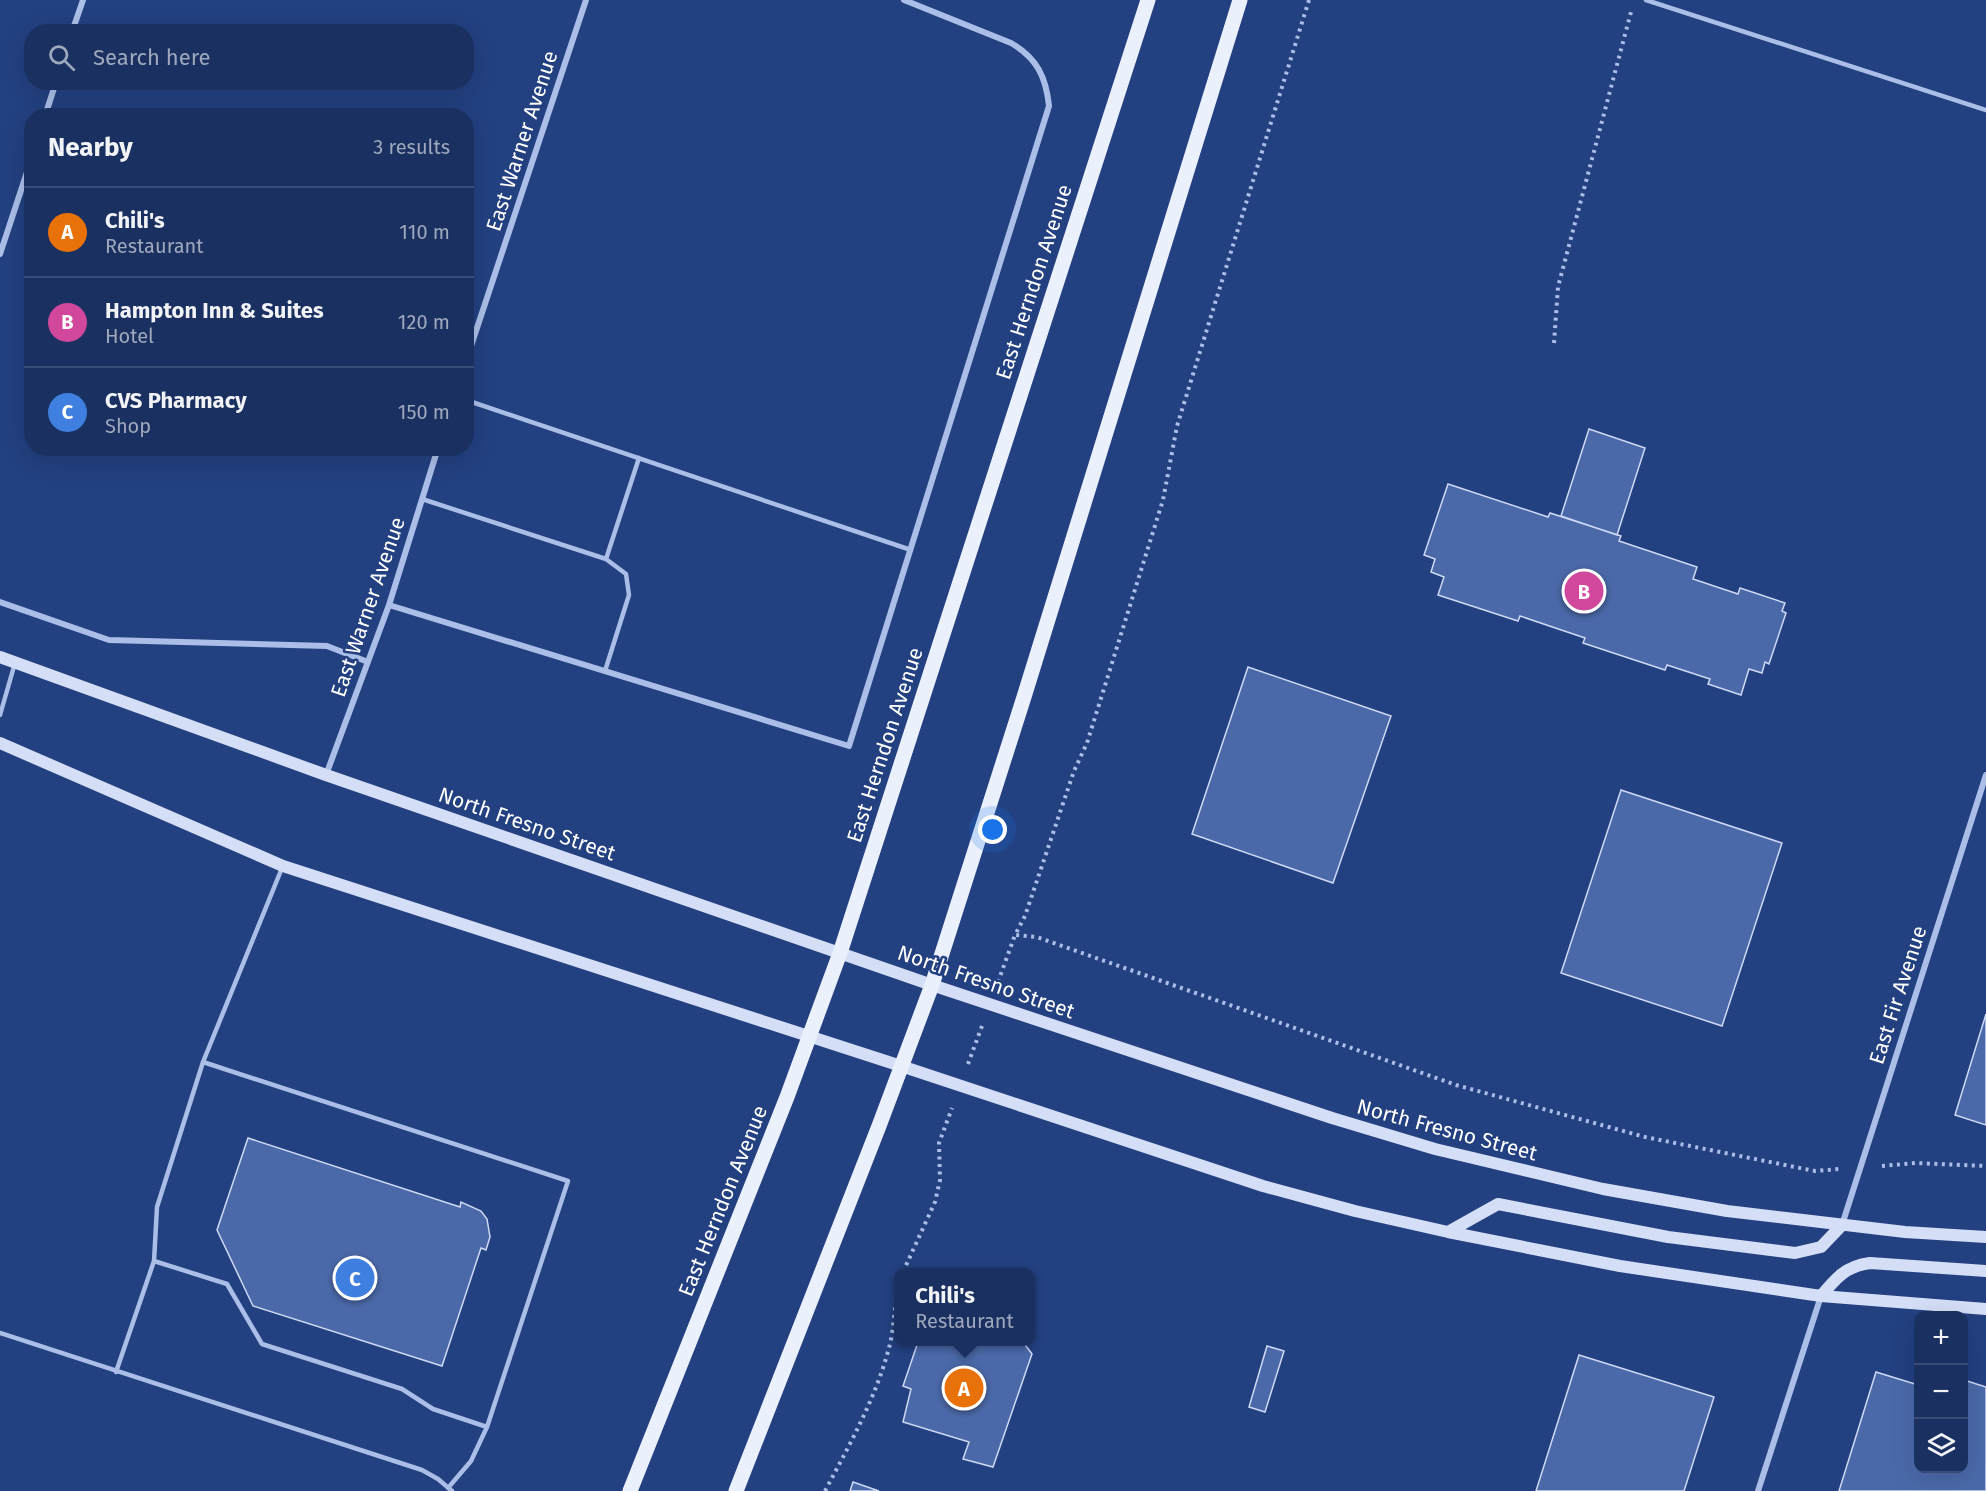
<!DOCTYPE html>
<html lang="en">
<head>
<meta charset="utf-8">
<style>
	:root { --surface:#1a3060; --page:#273c69; --text:#f1f3f6; --muted:#9fa9bd; --line:#384b75; --accent:#f2dc6d }
	body { margin:0; font-family:"Fira Sans",sans-serif; background:var(--page); color:var(--text) }
	.controls { position:absolute; right:18px; bottom:18px; display:grid; overflow:hidden; border-radius:12px; box-shadow:0 6px 24px #0002 }
	.controls button { width:54px; height:54px; display:grid; place-items:center; padding:0; border:0; border-bottom:2px solid var(--line); background:var(--surface); color:var(--text); font:30px sans-serif }
	.you { position:absolute; left:993px; top:830px; width:21px; height:21px; margin:-15px; border:4px solid #fff; border-radius:50%; background:#1a73e8; box-shadow:0 0 0 9px #1a73e833 }
	.badge { display:grid; place-items:center; width:39px; height:39px; border-radius:50%; background:var(--accent); color:#fff; font-size:20px; font-weight:700 }
	.pin { position:absolute; translate:-50% -50%; border:3px solid #fff; box-shadow:0 2px 6px #0006 }
	.popup { position:absolute; left:894px; top:1268px; width:141px; height:78px; box-sizing:border-box; display:grid; place-content:center; border-radius:12px; background:var(--surface); filter:drop-shadow(0 2px 4px #0005); font-size:20px; white-space:nowrap; color:var(--muted) }
	.popup b { font-size:22px; color:var(--text) }
	.popup::after { content:''; position:absolute; left:50%; top:100%; margin-left:-12px; border:12px solid transparent; border-top-color:var(--surface) }
	.list { margin:0; padding:0; list-style:none }
	h2 { display:flex; justify-content:space-between; align-items:center; height:78px; margin:0; padding:0 24px; font-size:26px }
	h2 small { font-size:20px; font-weight:400; color:var(--muted) }
	.list li { display:grid; grid-template-columns:39px 1fr auto; gap:18px; align-items:center; box-sizing:border-box; height:90px; padding:0 24px; border-top:2px solid var(--line) }
	.list b { display:block; font-size:22px; white-space:nowrap }
	.list p { margin:0; font-size:20px; white-space:nowrap; color:var(--muted) }
	.list em { font-size:20px; font-style:normal; color:var(--muted) }
	.icon { flex:none; width:33px; height:33px; fill:none; stroke:currentColor; stroke-width:2; stroke-linecap:round; stroke-linejoin:round }
	.map { position:relative; flex:none; width:1986px; height:1491px; overflow:hidden }
	.search { position:absolute; background:var(--surface); box-shadow:0 6px 24px #0002; left:24px; top:24px; width:450px; height:66px; display:flex; align-items:center; gap:15px; box-sizing:border-box; padding:0 21px; border-radius:24px; color:var(--muted); font-size:22px }
	.panel { position:absolute; background:var(--surface); box-shadow:0 6px 24px #0002; left:24px; top:108px; width:450px; height:348px; border-radius:24px }
	.map>svg:first-child { display:block }
	.building { fill:#4b69a9; stroke:#cddaf5; stroke-width:1.5 }
	.lines { fill:none; stroke-linecap:round; stroke-linejoin:round }
	.path { stroke:#aabee7; stroke-width:4; stroke-dasharray:3 4.5; stroke-linecap:butt }
	.service { stroke:#aabee7; stroke-width:4.5 }
	.minor { stroke:#aabee7; stroke-width:6 }
	.secondary { stroke:#d4def6; stroke-width:12 }
	.primary { stroke:#ebf0fd; stroke-width:15 }
	.labels { text-anchor:middle; stroke-width:5; stroke-linejoin:round; paint-order:stroke }
	.street-label { font-size:21px; fill:#fff; stroke:#234080 }
</style>
</head>
<body>
<div class="map">
<svg width="1986" height="1491" viewBox="0 0 1986 1491">
	<rect width="100%" height="100%" fill="#234080"/>
	<path class="building" d="M1589 429 1645 448 1617 535 1561 516Z
		M1448 484 1548 517 1550 513 1621 536 1619 541 1697 567 1693 579 1738 594 1740 588 1785 603 1782 611 1786 613 1769 664 1765 662 1762 673 1749 669 1741 695 1708 684 1710 679 1667 665 1665 670 1583 643 1585 638 1520 616 1518 621 1438 595 1444 577 1431 572 1435 559 1424 555Z
		M1248 667 1391 716 1333 883 1192 834Z
		M1621 790 1782 843 1722 1026 1561 973Z
		M1986 1014V1125L1955 1115Z
		M248 1138 460 1207 461 1202 481 1211 487 1219 490 1237 486 1250 481 1248 442 1366 253 1306 217 1230Z
		M918 1342H1023L1032 1354 993 1467 963 1459 969 1442 903 1422 911 1389 903 1386Z
		M1267 1346 1284 1351 1265 1412 1249 1407Z
		M1579 1355 1714 1397 1684 1491H1536Z
		M1876 1372 1915 1384 1918 1375V1468H1964V1380L1986 1387V1491H1839Z
		M853 1482 879 1491H850Z"/>
	<g class="lines">
		<path class="path" d="M1309 0 1177 426 1163 500 1087 743 1074 771 1025 916 1015 935 1037 937 1456 1085 1645 1137 1815 1171 1839 1169
			M1554 343 1558 287 1631 12
			M998 982 1015 935
			M968 1064 982 1026
			M1882 1166 1915 1163 1986 1166
			M903 1272 935 1202 940 1180 939 1143 952 1108
			M825 1491C850 1444 877 1396 890 1344 894 1327 894 1308 898 1290"/>
		<path class="service" d="M1646 0 1986 110
			M466 400 911 550
			M422 499 606 559 626 574 629 595 605 671
			M606 559 639 458
			M0 715 15 663
			M203 1062 568 1181 487 1427 471 1461 448 1488
			M154 1261 227 1284 262 1344 402 1389 433 1409 487 1427
			M0 1333 422 1470 438 1479 452 1491
			M116 1372 154 1261 157 1207 203 1062 282 868"/>
		<path class="minor" d="M72 32 83 0
			M45 116 56 82
			M0 254 32 157
			M466 361 586 0
			M0 602 109 640 327 646 368 662
			M389 605 849 746 1049 106C1046 77 1037 58 1011 43L904 0
			M326 775 389 605 438 448
			M1842 1225 1986 775
			M1758 1491 1821 1296"/>
		<path class="secondary" d="M0 657 326 775 932 985 1332 1118 1435 1149 1603 1189 1727 1211 1905 1232 1986 1237
			M0 743 283 866 901 1066 1263 1186 1355 1211 1448 1232 1620 1266 1821 1296 1986 1309
			M1448 1232 1498 1204 1668 1237 1795 1253 1821 1247 1842 1225
			M1821 1296C1836 1278 1846 1266 1870 1263L1986 1271"/>
		<path class="primary" d="M630 1491 787 1097 840 953 1148 0
			M736 1491 879 1126 932 985 1024 697 1240 0"/>
	</g>
	<g class="labels">
		<g class="street-label">
			<text transform="translate(522 141) rotate(-72)" y="7">East Warner Avenue</text>
			<text transform="translate(1034 282) rotate(-72)" y="7">East Herndon Avenue</text>
			<text transform="translate(368 607) rotate(-71)" y="7">East Warner Avenue</text>
			<text transform="translate(885 745) rotate(-72)" y="7">East Herndon Avenue</text>
			<text transform="translate(527 824) rotate(19)" y="7">North Fresno Street</text>
			<text transform="translate(986 982) rotate(19)" y="7">North Fresno Street</text>
			<text transform="translate(1898 995) rotate(-72)" y="7">East Fir Avenue</text>
			<text transform="translate(1447 1130) rotate(15)" y="7">North Fresno Street</text>
			<text transform="translate(723 1201) rotate(-68)" y="7">East Herndon Avenue</text>
		</g>
	</g>
</svg>
<div class="controls">
<button>+</button>
<button>−</button>
<button><svg class="icon" aria-label="layers" viewBox="0 0 24 24"><path d="M12 4l9 5-9 5-9-5zM3 14l9 5 9-5"/></svg></button>
</div>
<div class="you"></div>
<div class="pin badge" style="left:964px;top:1388px;background:#e8710a">A</div>
<div class="popup"><b>Chili's</b>Restaurant</div>
<div class="pin badge" style="left:1584px;top:591px;background:#d1479c">B</div>
<div class="pin badge" style="left:355px;top:1278px;background:#3f7fe0">C</div>
<div class="search"><svg class="icon" aria-label="search" viewBox="0 0 24 24"><circle cx="10" cy="10" r="6"/><path d="M15 15l6 6"/></svg>Search here</div>
<section class="panel">
<h2>Nearby<small>3 results</small></h2>
<ul class="list">
<li><span class="badge" style="background:#e8710a">A</span><div><b>Chili's</b><p>Restaurant</p></div><em>110 m</em></li>
<li><span class="badge" style="background:#d1479c">B</span><div><b>Hampton Inn &amp; Suites</b><p>Hotel</p></div><em>120 m</em></li>
<li><span class="badge" style="background:#3f7fe0">C</span><div><b>CVS Pharmacy</b><p>Shop</p></div><em>150 m</em></li>
</ul>
</section>
</div>
</body>
</html>
